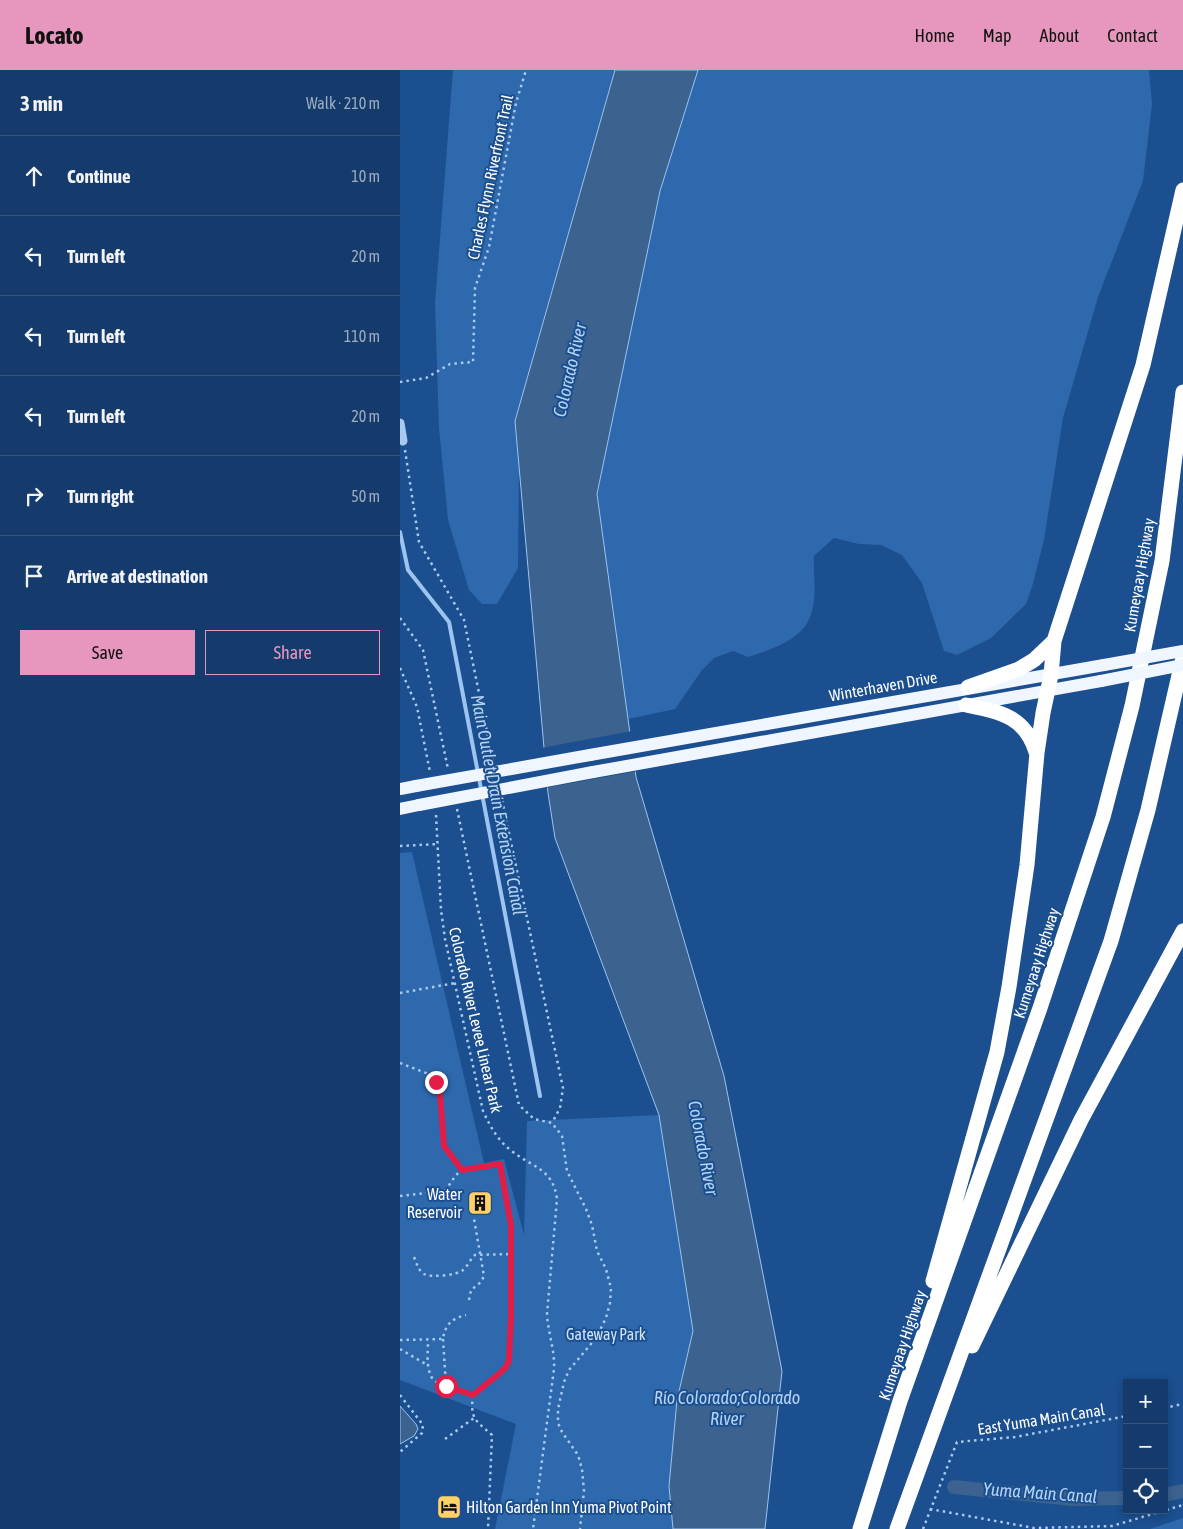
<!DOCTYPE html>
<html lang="en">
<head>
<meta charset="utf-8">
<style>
	:root { --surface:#143b6b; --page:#214673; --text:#f1f3f6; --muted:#9dadc1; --line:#33557e; --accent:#e797bd }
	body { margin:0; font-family:"Asap Condensed",sans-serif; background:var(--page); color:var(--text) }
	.controls { position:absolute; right:15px; bottom:15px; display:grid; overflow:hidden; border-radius:0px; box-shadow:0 2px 8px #0003 }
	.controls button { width:45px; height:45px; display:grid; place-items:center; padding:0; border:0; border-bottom:1px solid var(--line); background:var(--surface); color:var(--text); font:25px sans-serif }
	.stop { position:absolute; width:15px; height:15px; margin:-11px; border:4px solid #e11d48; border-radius:50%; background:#fff }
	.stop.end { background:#e11d48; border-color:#fff; box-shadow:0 1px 5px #0008 }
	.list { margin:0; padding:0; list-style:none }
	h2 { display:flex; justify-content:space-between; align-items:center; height:65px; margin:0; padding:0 20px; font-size:21px }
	h2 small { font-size:16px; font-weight:400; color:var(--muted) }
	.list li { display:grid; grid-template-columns:32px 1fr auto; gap:15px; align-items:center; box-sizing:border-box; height:80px; padding:0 20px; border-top:1px solid var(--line) }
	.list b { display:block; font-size:19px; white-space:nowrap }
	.list em { font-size:16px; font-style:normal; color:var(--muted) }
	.actions { display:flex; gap:10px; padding:15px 20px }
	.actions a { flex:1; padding:11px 0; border:1px solid var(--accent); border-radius:0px; text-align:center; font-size:18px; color:var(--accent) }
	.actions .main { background:var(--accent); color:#111 }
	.icon { flex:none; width:28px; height:28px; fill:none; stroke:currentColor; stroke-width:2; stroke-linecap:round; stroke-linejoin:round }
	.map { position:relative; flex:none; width:783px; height:1459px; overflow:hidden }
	header { display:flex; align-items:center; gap:30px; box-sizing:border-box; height:70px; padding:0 25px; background:var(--accent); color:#111 }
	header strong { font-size:24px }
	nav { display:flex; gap:28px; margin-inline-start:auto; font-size:18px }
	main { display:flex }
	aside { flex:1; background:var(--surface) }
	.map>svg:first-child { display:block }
	.green { fill:#2e69ad }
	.water { fill:#3c6290; stroke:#9cc4f0 }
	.pier { fill:#1b4f8f }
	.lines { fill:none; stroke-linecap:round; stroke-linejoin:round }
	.stream { stroke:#9cc4f0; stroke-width:4 }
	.canal { stroke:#3c6290; stroke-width:14 }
	.path { stroke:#a9c9ee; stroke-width:2.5; stroke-dasharray:2.5 4; stroke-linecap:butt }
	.minor { stroke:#a9c9ee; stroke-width:9 }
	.major { stroke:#f0f6ff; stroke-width:12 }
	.highway { stroke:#fff; stroke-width:15 }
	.major-bridge { stroke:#f0f6ff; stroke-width:12 }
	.route { stroke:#e11d48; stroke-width:6 }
	.labels { text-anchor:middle; stroke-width:4; stroke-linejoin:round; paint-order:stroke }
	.street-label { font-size:16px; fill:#fff; stroke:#1b4f8f }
	.poi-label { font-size:16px; fill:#fff; stroke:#1b4f8f; text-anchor:end }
	.park-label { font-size:16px; fill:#cfe3fa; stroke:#1b4f8f }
	.water-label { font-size:18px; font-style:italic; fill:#b5d3f5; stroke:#1b4f8f }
</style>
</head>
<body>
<header>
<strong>Locato</strong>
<nav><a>Home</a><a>Map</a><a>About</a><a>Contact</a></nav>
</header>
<main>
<aside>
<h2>3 min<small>Walk · 210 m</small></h2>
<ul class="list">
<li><svg class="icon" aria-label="ahead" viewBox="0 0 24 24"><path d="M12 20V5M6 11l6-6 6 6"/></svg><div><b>Continue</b></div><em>10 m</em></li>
<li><svg class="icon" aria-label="left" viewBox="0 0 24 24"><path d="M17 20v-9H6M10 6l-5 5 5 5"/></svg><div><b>Turn left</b></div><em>20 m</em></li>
<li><svg class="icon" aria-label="left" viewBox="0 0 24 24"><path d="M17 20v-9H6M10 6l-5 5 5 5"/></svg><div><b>Turn left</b></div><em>110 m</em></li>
<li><svg class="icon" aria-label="left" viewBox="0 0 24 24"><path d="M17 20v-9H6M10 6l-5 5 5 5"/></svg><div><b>Turn left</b></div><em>20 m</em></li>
<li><svg class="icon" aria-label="right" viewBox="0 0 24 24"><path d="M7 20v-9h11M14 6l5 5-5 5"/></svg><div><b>Turn right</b></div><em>50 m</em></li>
<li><svg class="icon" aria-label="arrive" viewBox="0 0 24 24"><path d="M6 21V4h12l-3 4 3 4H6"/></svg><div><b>Arrive at destination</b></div></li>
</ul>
<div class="actions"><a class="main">Save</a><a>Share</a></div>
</aside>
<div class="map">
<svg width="783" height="1459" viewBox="0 0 783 1459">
	<rect width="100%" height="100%" fill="#1b4f8f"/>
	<path class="green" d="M53 0H215L115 351 119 389 118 498 97 534H82L69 520 48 450 39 358 35 233Z
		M298 0H749L752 34 743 111 698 227 663 348 644 470 632 517 626 534 591 568 557 585 544 581 522 513 502 485 481 475 459 474 434 468 414 486C413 504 417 524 412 541 405 570 372 579 348 587L333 581 314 588 302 600 275 639 228 649 197 423 260 121Z
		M12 782 84 1093 104 1089 124 1165 127 1051 259 1045 293 1261 277 1330 269 1416 273 1459H95L116 1354 0 1310V783Z
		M783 1448V1459H750Z"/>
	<path class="water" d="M215 0H298L260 121 197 424 236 707 324 1006 382 1301 365 1459H273L269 1416 277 1330 293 1261 259 1045 155 768 148 723 115 351Z
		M0 1336 16 1354 18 1359 14 1366 0 1374Z"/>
	<path class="pier" d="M232 661 238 701 145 718 141 678Z"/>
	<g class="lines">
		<path class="stream" d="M0 462 8 500 49 552 140 1026"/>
		<path class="canal" d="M554 1417 672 1429 727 1428
			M764 1425 783 1421"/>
		<path class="path" d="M0 312 26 308 50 294 73 292 75 218 89 177 116 33 126 0
			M5 380 19 472 64 550 93 691
			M0 548 23 580 48 699
			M0 598 17 637 30 702
			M102 730 163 1018 160 1038 152 1053
			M57 739 119 1035 134 1049 152 1053 162 1066 167 1101 186 1139 192 1155 197 1181 206 1199 211 1218 210 1233 206 1248 196 1268 169 1300 164 1312 158 1339V1353L162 1362 178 1385 182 1399 184 1421 180 1459
			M36 745 41 840 45 869 83 1041C91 1058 98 1071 113 1082 134 1098 153 1099 157 1129L147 1244C148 1263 155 1280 154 1299L133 1459
			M0 776 38 774
			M0 923 55 913
			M0 993 26 1003 36 1012 40 1023 44 1076 62 1100
			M0 1126 45 1121 56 1105 62 1100 100 1094 111 1155V1248L109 1290 106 1297 100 1303 73 1325C62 1321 35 1316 31 1306 26 1296 28 1281 28 1271
			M14 1187C17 1194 18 1200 24 1204 32 1208 57 1205 63 1200 68 1196 70 1189 75 1185L111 1184
			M69 1230 71 1220 81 1212 84 1206 74 1149
			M43 1269 46 1316
			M0 1270 43 1269C45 1255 52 1248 66 1245
			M0 1279 29 1296
			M0 1325 23 1355 22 1363 0 1382
			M73 1325C70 1349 75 1350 92 1365L88 1459
			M764 1338 783 1334
			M45 1369 74 1348
			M530 1439 634 1458 712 1456 783 1435
			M523 1459 557 1372 615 1367 727 1346"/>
		<path class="minor" d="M0 353 3 371"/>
		<path class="major" d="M190 685 704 595
			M193 702 701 611
			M0 719 16 716
			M0 739 19 735"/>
		<path class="highway" d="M568 617 619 599 634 590 654 571 743 295 783 120
			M566 635C600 642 625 646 636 682
			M533 1211 597 982 609 917 627 795 637 683 643 643 651 605 654 571
			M572 1276 681 1050 783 861
			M460 1459 500 1331 640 938 703 747 732 636 762 491 783 322
			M497 1459 711 871 748 740 783 588"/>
		<path class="major-bridge" d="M704 595 783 581
			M701 611 783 595
			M16 716 190 685
			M19 735 193 702"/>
	</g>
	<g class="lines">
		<path class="route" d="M36 1012 40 1023 44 1076 62 1100 100 1094 111 1155V1248L109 1290 106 1297 100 1303 73 1325 46 1316"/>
	</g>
	<defs>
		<symbol id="building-square" viewBox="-11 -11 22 22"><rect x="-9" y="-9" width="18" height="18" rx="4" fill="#ffd166" stroke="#1b4f8f"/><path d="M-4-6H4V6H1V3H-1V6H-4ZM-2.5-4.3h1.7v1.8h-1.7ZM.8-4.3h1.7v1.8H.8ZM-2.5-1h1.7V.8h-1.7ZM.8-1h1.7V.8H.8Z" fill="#111"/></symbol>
		<symbol id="hotel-square" viewBox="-11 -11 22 22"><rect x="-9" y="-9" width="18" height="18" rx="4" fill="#ffd166" stroke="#1b4f8f"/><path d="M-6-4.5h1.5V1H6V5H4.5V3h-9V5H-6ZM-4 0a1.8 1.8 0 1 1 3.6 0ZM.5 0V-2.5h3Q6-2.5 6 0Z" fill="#111"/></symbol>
	</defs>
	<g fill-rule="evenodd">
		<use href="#building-square" x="66" y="1119" width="28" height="28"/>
		<use href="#hotel-square" x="35" y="1423" width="28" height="28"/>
	</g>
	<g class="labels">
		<g class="street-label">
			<text transform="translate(90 107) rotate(-78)" y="6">Charles Flynn Riverfront Trail</text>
			<text transform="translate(739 505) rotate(-80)" y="6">Kumeyaay Highway</text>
			<text transform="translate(483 616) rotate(-10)" y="6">Winterhaven Drive</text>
			<text transform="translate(636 893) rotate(-72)" y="6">Kumeyaay Highway</text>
			<text transform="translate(76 950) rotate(77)" y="6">Colorado River Levee Linear Park</text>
			<text transform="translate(502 1275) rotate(-71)" y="6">Kumeyaay Highway</text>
			<text transform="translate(641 1349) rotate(-9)" y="6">East Yuma Main Canal</text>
		</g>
		<g class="poi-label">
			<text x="62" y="1130">Water<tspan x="62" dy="18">Reservoir</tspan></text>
			<text x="66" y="1443" text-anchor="start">Hilton Garden Inn Yuma Pivot Point</text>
		</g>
		<g class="park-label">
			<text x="206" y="1270">Gateway Park</text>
		</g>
		<g class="water-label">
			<text transform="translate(170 300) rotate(-77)" y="6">Colorado River</text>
			<text transform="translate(98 735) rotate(79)" y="6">Main Outlet Drain Extension Canal</text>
			<text transform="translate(303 1078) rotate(79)" y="6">Colorado River</text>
			<text x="327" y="1334">Río Colorado;Colorado<tspan x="327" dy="21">River</tspan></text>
			<text transform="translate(640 1423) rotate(4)" y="6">Yuma Main Canal</text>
		</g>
	</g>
</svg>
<div class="controls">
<button>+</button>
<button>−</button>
<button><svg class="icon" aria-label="locate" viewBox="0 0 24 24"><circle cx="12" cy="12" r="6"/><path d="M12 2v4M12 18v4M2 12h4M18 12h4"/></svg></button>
</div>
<div class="stop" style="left:46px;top:1316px"></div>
<div class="stop end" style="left:36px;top:1012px"></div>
</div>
</main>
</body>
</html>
